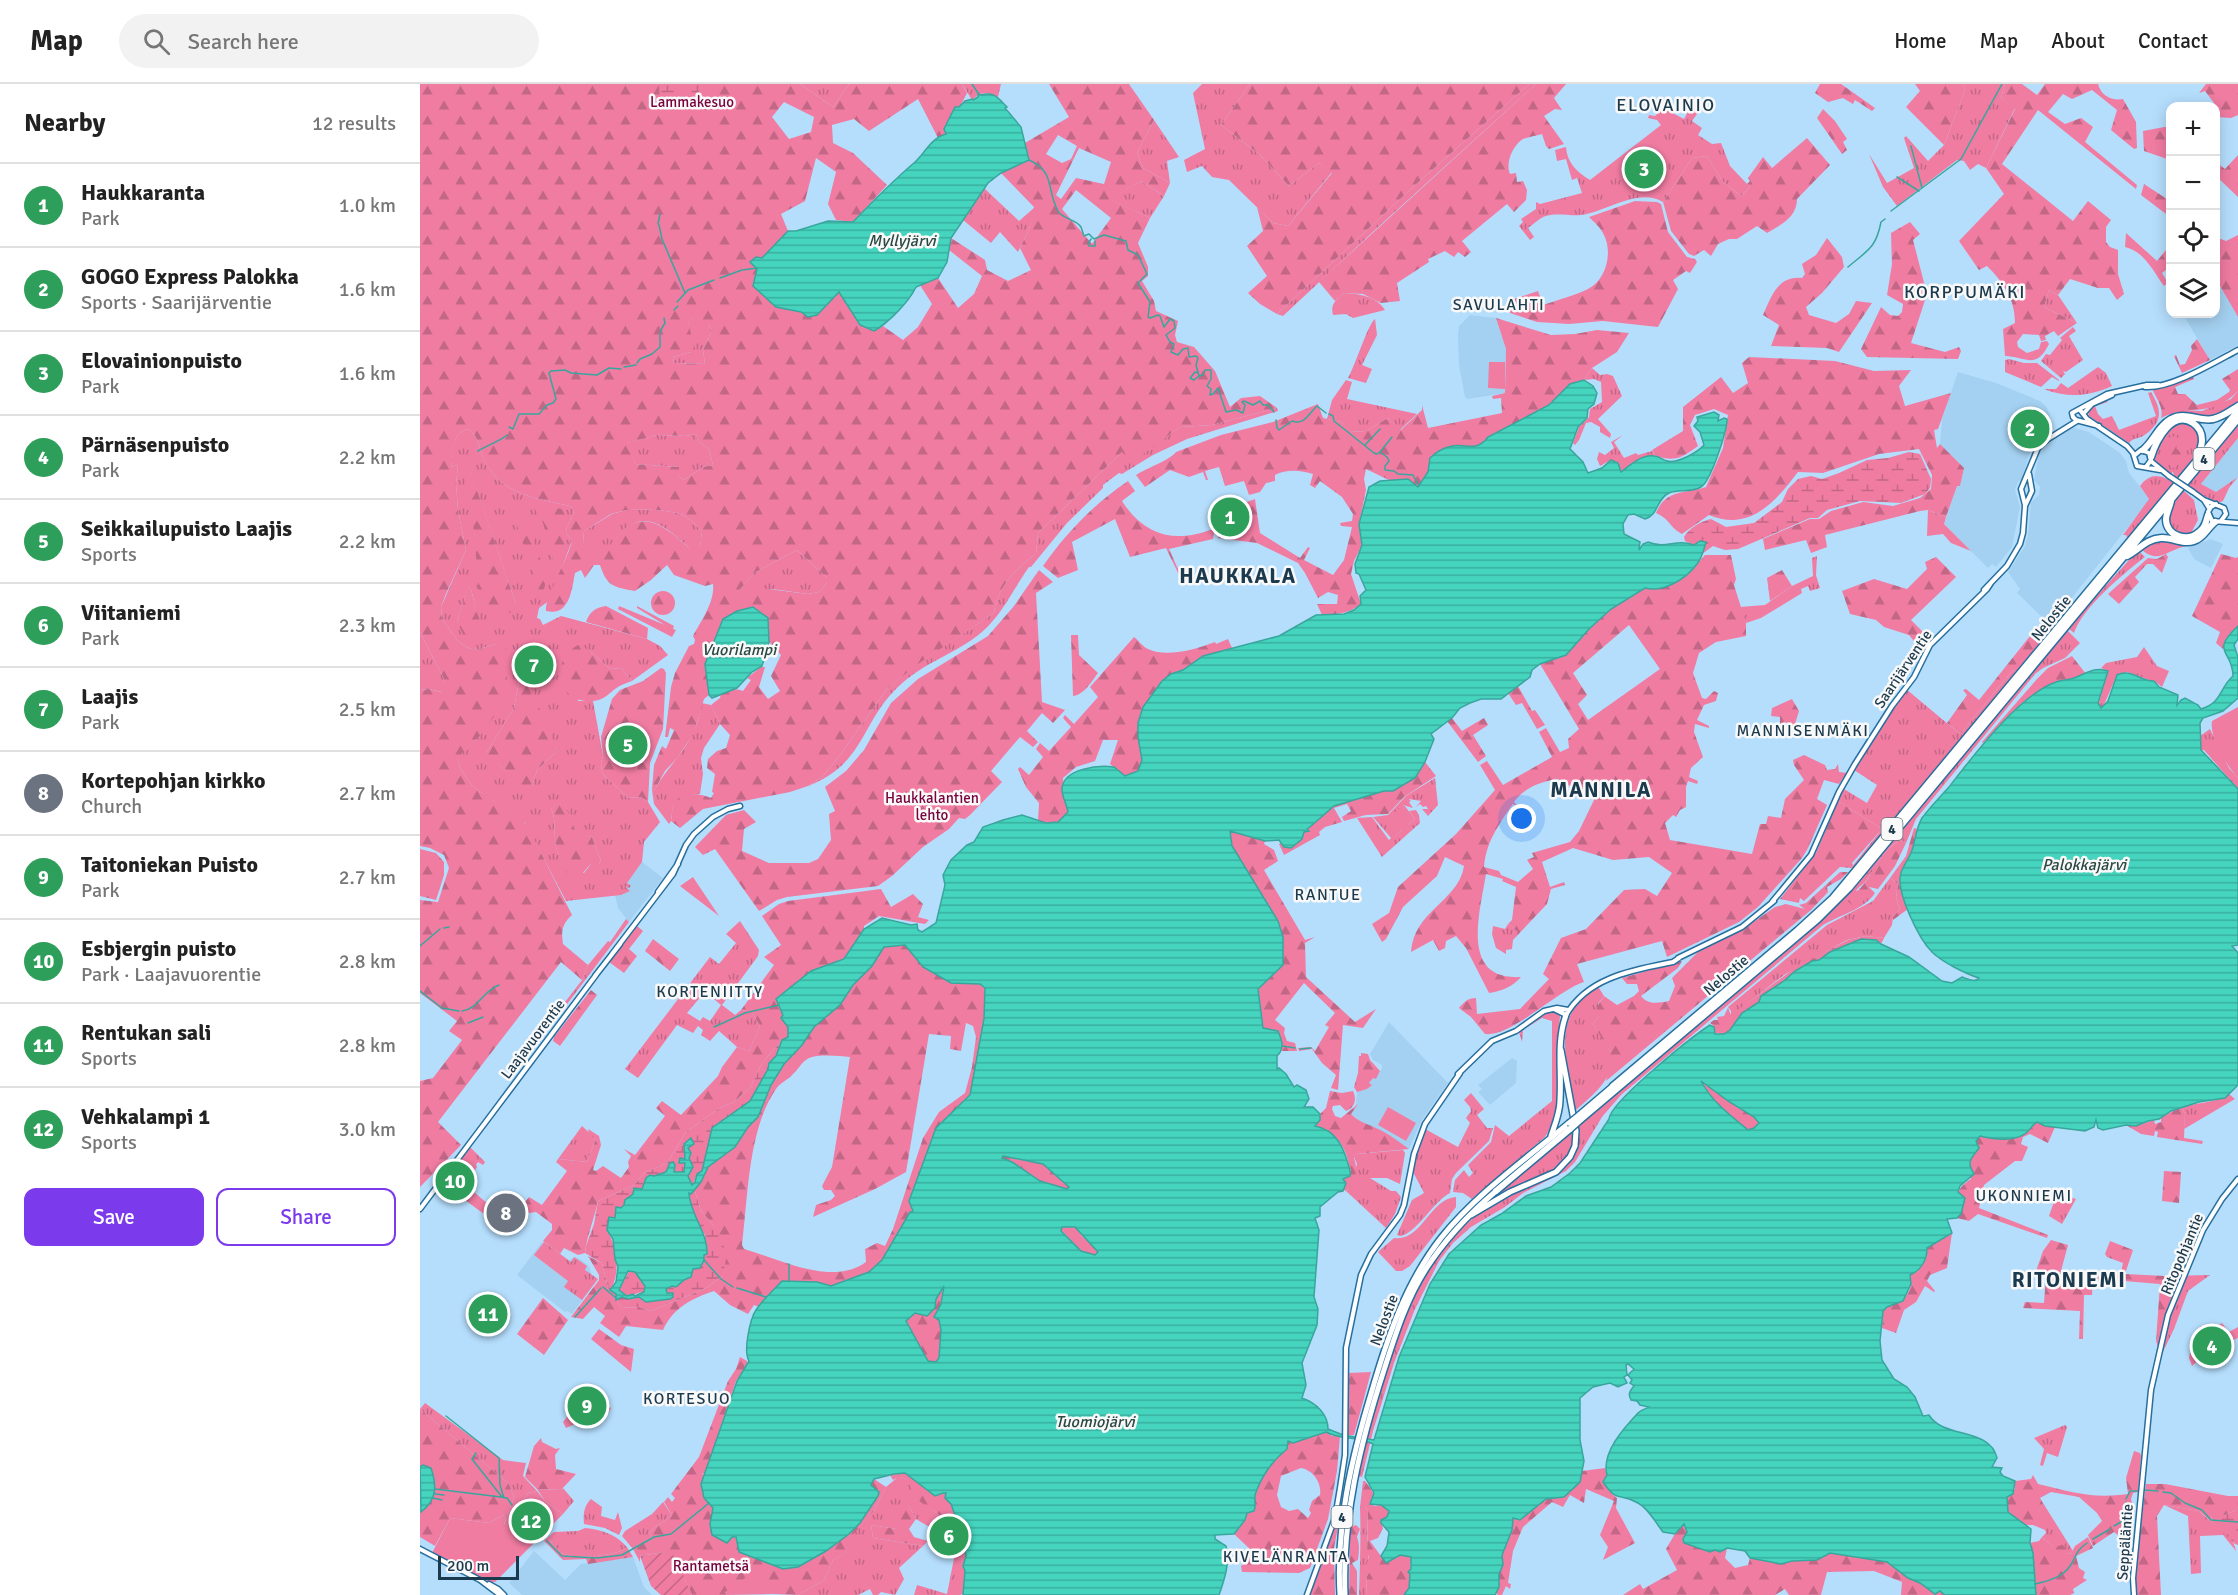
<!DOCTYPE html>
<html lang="en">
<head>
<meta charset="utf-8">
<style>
	:root { --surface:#fff; --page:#f2f2f2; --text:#222; --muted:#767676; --line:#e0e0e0; --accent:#7c3aed }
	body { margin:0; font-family:Signika,sans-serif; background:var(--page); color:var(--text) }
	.controls { position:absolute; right:18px; top:18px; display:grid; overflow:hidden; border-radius:12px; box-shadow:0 3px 15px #0003 }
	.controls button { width:54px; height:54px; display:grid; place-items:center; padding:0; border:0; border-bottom:2px solid var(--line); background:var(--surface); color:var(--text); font:30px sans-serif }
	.scale { position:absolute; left:18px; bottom:15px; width:81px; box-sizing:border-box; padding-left:6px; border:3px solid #1c3a4e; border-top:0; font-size:16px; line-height:21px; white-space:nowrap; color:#1c3a4e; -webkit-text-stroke:4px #f9f9f9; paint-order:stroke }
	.you { position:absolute; left:1102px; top:735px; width:21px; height:21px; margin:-15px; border:4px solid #fff; border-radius:50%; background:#1a73e8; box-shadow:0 0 0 9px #1a73e833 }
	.badge { display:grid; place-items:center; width:39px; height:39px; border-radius:50%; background:var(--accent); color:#fff; font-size:20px; font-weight:700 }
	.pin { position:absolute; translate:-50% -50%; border:3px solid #fff; box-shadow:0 2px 6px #0006 }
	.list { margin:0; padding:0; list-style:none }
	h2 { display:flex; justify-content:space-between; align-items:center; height:78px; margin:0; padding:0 24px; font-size:26px }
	h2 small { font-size:20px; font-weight:400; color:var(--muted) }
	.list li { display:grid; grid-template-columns:39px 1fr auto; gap:18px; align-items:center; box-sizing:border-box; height:84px; padding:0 24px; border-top:2px solid var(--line) }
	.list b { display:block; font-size:22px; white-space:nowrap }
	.list p { margin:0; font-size:20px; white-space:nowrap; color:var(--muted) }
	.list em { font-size:20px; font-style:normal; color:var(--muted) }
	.actions { display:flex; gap:12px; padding:18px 24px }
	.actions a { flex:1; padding:14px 0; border:2px solid var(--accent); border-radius:12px; text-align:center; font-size:21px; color:var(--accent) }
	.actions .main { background:var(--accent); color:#fff }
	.icon { flex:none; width:33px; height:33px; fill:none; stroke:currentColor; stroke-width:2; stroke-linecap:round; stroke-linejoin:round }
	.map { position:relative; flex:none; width:1818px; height:1511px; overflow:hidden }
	header { display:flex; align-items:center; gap:36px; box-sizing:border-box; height:84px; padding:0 30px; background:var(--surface); border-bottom:2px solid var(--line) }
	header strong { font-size:28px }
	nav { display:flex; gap:33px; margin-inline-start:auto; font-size:21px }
	.search { width:420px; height:54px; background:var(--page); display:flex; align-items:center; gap:15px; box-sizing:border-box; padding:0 21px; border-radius:33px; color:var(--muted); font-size:22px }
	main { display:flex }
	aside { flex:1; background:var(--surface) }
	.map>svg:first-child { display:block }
	.built { fill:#a4d1f1 }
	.grass { fill:url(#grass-tufts); fill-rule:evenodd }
	.forest { fill:url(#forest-firs); fill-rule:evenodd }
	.wetland { fill:url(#wetland-marsh) }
	.garden { fill:url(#garden-furrows) }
	.pitch { fill:#f07ca2 }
	.water { fill:url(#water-rules); stroke:#39a69d; stroke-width:1.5; fill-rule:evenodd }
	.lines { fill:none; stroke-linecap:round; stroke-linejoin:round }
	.stream { stroke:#39a69d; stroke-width:1.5 }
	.secondary-casing { stroke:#276f9d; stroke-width:7 }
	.trunk-casing { stroke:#276f9d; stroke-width:8 }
	.motorway-casing { stroke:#276f9d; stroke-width:9 }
	.secondary { stroke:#fff; stroke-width:4 }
	.trunk { stroke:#fff; stroke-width:5 }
	.motorway { stroke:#fff; stroke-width:6 }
	.secondary-bridge-casing { stroke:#276f9d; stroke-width:7; stroke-linecap:butt }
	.trunk-bridge-casing { stroke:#276f9d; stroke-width:8; stroke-linecap:butt }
	.motorway-bridge-casing { stroke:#276f9d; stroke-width:9; stroke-linecap:butt }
	.secondary-bridge { stroke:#fff; stroke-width:4 }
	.trunk-bridge { stroke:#fff; stroke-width:5 }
	.motorway-bridge { stroke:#fff; stroke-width:6 }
	.labels { text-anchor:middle; stroke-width:5; stroke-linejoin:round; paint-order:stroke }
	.shield { fill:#f9f9f9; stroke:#5e7381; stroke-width:1.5 }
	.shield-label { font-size:14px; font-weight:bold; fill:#1c3a4e }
	.park-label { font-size:15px; fill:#78023c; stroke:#f9f9f9 }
	.street-label { font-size:15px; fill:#1c3a4e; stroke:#f9f9f9 }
	.water-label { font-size:16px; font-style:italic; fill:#2b4943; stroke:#f9f9f9 }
	.neighbourhood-label { font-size:16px; letter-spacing:1.5px; fill:#1c3a4e; stroke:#f9f9f9 }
	.quarter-label { font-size:18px; letter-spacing:1.5px; fill:#1c3a4e; stroke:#f9f9f9 }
	.district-label { font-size:21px; font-weight:bold; letter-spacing:1.5px; fill:#1c3a4e; stroke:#f9f9f9 }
</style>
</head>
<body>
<header>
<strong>Map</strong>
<div class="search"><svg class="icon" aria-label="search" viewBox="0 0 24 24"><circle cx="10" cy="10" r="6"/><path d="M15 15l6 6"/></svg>Search here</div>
<nav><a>Home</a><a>Map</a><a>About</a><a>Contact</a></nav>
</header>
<main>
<aside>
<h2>Nearby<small>12 results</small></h2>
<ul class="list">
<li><span class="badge" style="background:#2e9e5b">1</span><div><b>Haukkaranta</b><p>Park</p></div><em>1.0 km</em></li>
<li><span class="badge" style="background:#2e9e5b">2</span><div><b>GOGO Express Palokka</b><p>Sports · Saarijärventie</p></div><em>1.6 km</em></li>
<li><span class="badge" style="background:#2e9e5b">3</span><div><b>Elovainionpuisto</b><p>Park</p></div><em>1.6 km</em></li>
<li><span class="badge" style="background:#2e9e5b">4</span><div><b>Pärnäsenpuisto</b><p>Park</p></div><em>2.2 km</em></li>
<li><span class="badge" style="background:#2e9e5b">5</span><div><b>Seikkailupuisto Laajis</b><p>Sports</p></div><em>2.2 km</em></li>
<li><span class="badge" style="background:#2e9e5b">6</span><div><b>Viitaniemi</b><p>Park</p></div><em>2.3 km</em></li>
<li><span class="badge" style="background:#2e9e5b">7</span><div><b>Laajis</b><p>Park</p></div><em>2.5 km</em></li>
<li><span class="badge" style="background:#6b7280">8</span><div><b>Kortepohjan kirkko</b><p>Church</p></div><em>2.7 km</em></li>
<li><span class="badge" style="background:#2e9e5b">9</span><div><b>Taitoniekan Puisto</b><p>Park</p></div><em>2.7 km</em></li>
<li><span class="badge" style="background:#2e9e5b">10</span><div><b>Esbjergin puisto</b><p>Park · Laajavuorentie</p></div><em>2.8 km</em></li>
<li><span class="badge" style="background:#2e9e5b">11</span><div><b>Rentukan sali</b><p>Sports</p></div><em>2.8 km</em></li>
<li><span class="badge" style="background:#2e9e5b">12</span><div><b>Vehkalampi 1</b><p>Sports</p></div><em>3.0 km</em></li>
</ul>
<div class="actions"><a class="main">Save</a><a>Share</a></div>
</aside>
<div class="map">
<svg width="1818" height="1511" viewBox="0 0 1818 1511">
	<defs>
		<pattern id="grass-tufts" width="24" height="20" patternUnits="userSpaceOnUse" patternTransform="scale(1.5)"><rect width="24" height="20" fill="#f07ca2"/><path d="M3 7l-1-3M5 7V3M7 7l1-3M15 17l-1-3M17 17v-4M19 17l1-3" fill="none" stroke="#c26786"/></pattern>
		<pattern id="forest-firs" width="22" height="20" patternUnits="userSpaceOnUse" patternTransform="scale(1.5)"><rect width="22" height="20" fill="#f07ca2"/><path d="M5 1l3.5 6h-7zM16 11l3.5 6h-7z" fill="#c26786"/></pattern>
		<pattern id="wetland-marsh" width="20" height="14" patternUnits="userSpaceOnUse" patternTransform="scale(1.5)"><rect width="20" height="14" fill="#f07ca2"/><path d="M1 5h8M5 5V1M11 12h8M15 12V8" fill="none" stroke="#c26786"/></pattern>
		<pattern id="garden-furrows" width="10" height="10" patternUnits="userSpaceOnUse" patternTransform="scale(1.5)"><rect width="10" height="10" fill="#f07ca2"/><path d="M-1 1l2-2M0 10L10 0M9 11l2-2" fill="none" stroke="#c26786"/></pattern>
		<pattern id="water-rules" width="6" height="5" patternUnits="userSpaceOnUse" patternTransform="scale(1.5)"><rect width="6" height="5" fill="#45d5bf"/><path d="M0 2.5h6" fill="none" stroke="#39ae9d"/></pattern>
	</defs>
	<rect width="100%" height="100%" fill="#b5defd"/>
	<path class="built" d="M1796 195 1818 233V261L1790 276 1763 230H1796Z
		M1050 231 1076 234 1086 265 1085 309 1048 315 1045 313 1039 281 1038 251 1039 242Z
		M1538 288 1576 299 1620 317 1626 322 1630 331V339L1610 367 1602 395 1598 398 1595 406 1600 423 1592 463 1576 483 1572 480 1568 484 1524 440 1537 402H1540L1544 384 1520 360 1522 335Z
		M1651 343 1669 348 1700 369 1706 377 1709 389 1730 415 1640 529 1623 534 1597 509 1600 505 1588 488 1605 462 1608 451 1611 418 1619 411 1620 403 1614 396 1619 369 1630 356Z
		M1818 354V393L1796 408 1781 400Z
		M1791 455 1803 460 1791 484 1774 475 1768 464Z
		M222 778 243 794 209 838 198 824 195 811 210 806 205 803H210L206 799Z
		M969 938 1028 999 1002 1036 989 1065 956 1044 943 1040 930 1029 936 1021 937 1008 947 1005 951 1001 949 1000 953 993 956 995 962 984V981L953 976 950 970Z
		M1092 974 1097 977 1096 999 1070 1021 1058 1008 1062 1005 1058 1001Z
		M122 1158 147 1177 155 1173 160 1175 169 1182 172 1191 177 1196 152 1230 147 1227 145 1228 97 1191Z
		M114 1467 145 1496 161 1480 213 1473 224 1503 232 1511H102L89 1499Z"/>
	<path class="grass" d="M380 0H429L413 23Z
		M542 0H581L578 13 567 9 559 10 552 16Z
		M782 0H830L801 41 839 70 869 102 899 79 912 88 868 142 853 139 809 96 792 93 782 82 767 88 764 76 785 65 773 9Z
		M1109 0H1116L955 146 863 232 857 230 993 103Z
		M1543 0H1585L1581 14 1595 24 1566 84 1558 80 1550 86 1544 77 1537 76 1477 122 1463 103 1449 70 1467 99 1494 84 1484 54 1486 52 1508 77 1524 61 1545 6Z
		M1272 20 1282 23 1272 37 1282 44 1278 51 1292 60 1301 59 1310 82 1330 103 1321 112 1303 98 1287 72 1272 74 1243 118C1217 103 1187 128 1161 131 1148 132 1135 128 1123 133 1118 136 1112 141 1108 144L1114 153 1110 156 1099 142 1103 138 1101 135 1116 125V118L1120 120 1162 109 1157 94 1152 96 1146 75 1137 77 1135 66 1146 63C1147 79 1157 88 1170 96L1241 41 1237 36 1228 34 1229 31 1235 32 1243 24 1264 35Z
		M734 36 759 73 747 77 750 99 723 84 717 69Z
		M721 97 744 112 730 134 689 115Z
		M564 104 599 137 615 123 609 145 598 168 580 148 571 159 543 136Z
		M1629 206 1638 211 1657 239 1624 223Z
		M924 209C940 210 956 212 965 226L933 234 926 230 913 231C910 220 916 216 924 209Z
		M273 235 288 241 292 246 283 266 285 280 254 279 253 273 271 268 268 236Z
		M955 235 957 251 942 281 952 285 946 299 928 294C935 282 948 240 955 235Z
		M1653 243 1656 247 1649 252 1663 276 1646 288 1643 287 1645 290 1641 294 1621 277 1626 270 1630 271 1642 256 1640 254Z
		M1589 275 1604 279H1617L1639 296V297L1632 293 1621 303 1585 288V276Z
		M1678 283 1686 289 1692 302C1668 313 1647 314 1624 305H1636L1641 299 1648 304Z
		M1172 284 1180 291 1187 290 1193 292 1202 312 1178 335 1191 350 1190 354 1180 348V343L1171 338 1166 339 1159 356 1155 361 1153 359 1159 343 1169 333 1170 325 1182 318 1181 298 1174 295 1164 296Z
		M926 296 932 298 927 315 997 330 980 346 968 334 946 347 930 348 921 338 907 335 912 316Z
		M1818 307V319C1802 336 1774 337 1752 330L1763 326 1782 327 1811 315Z
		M1731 308C1741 325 1744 336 1726 350 1720 355 1714 353 1709 359L1669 332 1668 327 1673 321 1685 315 1688 318 1675 322 1678 330 1683 335 1692 332 1699 346 1736 332 1728 309Z
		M857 324 858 327 767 355 733 371 702 390 699 389 683 401V404L647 439 611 483H609C593 505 584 528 562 548 536 570 502 579 478 603 441 638 445 680 388 702L402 693 420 671 467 605 494 582 574 529C576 505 597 483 616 470L618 449 702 368 743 355 760 343 792 341Z
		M1762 338C1782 343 1781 352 1777 370L1708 455 1706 451H1703L1729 415 1720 402C1729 390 1739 389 1752 398L1755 394 1753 388 1750 390 1735 380 1733 376 1734 368 1736 362 1751 342Z
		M1818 340V354L1781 400 1796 408 1818 393 1809 404 1803 417 1798 419 1778 409 1767 402Z
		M48 345C60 353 59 366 65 378 84 412 117 414 150 422L154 427C152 435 146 441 146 449L152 457 129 517 119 524 117 534 120 535 123 541 141 532 227 555 240 562 248 571 212 597 201 584 190 585 169 566 158 617H173L183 672 181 678 182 689 208 714 221 713 228 718 240 738 224 758 222 778 207 799 211 802 209 804 205 802 210 807 201 811 146 817 105 739 52 702 40 684 38 677 39 671 59 653 76 560 55 566 46 563 37 556 22 535 21 523 46 466 38 426 36 400 38 381 31 383C34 370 30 350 48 345ZM49 384 96 520V525H61ZM49 502C55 513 54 526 60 537L37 538ZM100 591 137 667 117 686 112 702 86 687 66 669 94 624ZM143 717 156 749 172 753 181 777 179 780H171L164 789H147V781C128 767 139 737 131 725Z
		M276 350 278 357 289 365 293 381 283 383 264 396 259 392V383L215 380 207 359 237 351 265 352Z
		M1203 351 1194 358 1204 374 1216 369 1218 371 1232 367 1235 372C1221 373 1211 380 1201 388L1197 379 1191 376 1180 382 1177 375 1179 368 1185 371 1194 364 1191 358Z
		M1763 406 1774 416 1778 436 1770 451C1736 450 1750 424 1763 406Z
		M206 426C223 426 253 424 268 434 273 437 277 443 282 447L280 465 269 464C231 427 212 426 183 473L163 459 164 447 192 430Z
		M1508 426 1526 433 1524 440 1551 467 1531 459 1523 450 1507 452Z
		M1745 455 1766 462C1747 466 1738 481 1721 465L1727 460Z
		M377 466 407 494V499L399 508 388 510 352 505 313 513 334 489Z
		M1718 466 1725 473C1703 490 1663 523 1654 549L1649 545 1656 535Z
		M1397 472 1396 491 1400 504 1390 507 1388 502 1381 505 1382 509 1341 534 1326 539 1320 523 1345 521 1372 502 1393 492 1392 474Z
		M1647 546 1660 559 1645 574 1623 584 1615 590 1496 735 1486 759 1480 756C1463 766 1457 781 1446 797 1443 801 1439 802 1436 807L1449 803 1455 809C1445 825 1420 831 1403 841L1201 1011 1182 1033 1155 1078 1146 1087 1103 1109 1085 1123 1051 1143 1033 1159 1019 1177 995 1225 974 1279 953 1347 942 1393 938 1392C959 1305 984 1189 1058 1130 1079 1114 1100 1109 1122 1096 1133 1091 1142 1081 1151 1074L1157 1042 1411 827 1456 777Z
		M0 548 24 595 22 608 9 605 0 606Z
		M1724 563 1737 582 1749 587 1742 603 1737 599 1707 588 1697 591 1683 623 1678 622 1688 587 1681 584 1686 579 1717 573Z
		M1593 586 1597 589 1434 786 1431 784 1462 745 1418 717 1424 705 1447 719 1457 701 1434 686 1486 605 1540 650Z
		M282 619 291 621 300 640 284 664 281 674 283 690 280 710 271 711 253 721 251 737 249 740 234 720 232 706 235 705C246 685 262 671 272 651 278 641 279 630 282 619Z
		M1790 645 1809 684 1818 694V705L1784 666H1781L1780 652Z
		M1015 694 1018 721 1008 732 1002 725H1008L1006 722 1003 723 1000 720 996 723 1001 717 989 715 991 717 989 718 993 724 983 721 975 752 995 735 989 727 996 726 999 731 1000 739 962 773 937 734 952 733 969 756 971 754 953 733 968 731 986 712Z
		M1470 794 1478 800 1476 814 1480 825 1473 833 1472 841 1464 854 1446 852 1427 856 1364 891 1311 932V927L1308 923 1407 841 1453 817Z
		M206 835 209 838 144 924 142 922 162 896 168 881 188 857 190 858Z
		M320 837 339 866 338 872 302 921 315 931 321 926 332 928 340 942 329 967 317 963 299 947 290 957 281 951 283 946 278 942 273 949 257 941 218 994 205 985 290 873 299 880 316 859 306 850ZM287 905 294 915 301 921 290 937 283 933 280 937 267 929Z
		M1088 840 1099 848 1093 856 1092 865 1086 866V870L1076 864 1072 850 1073 842 1085 845Z
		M1177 901 1184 912 1178 920V933L1173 940C1178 948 1185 956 1189 965 1201 991 1171 1012 1155 1027 1147 979 1129 933 1177 901Z
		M1131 927 1136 928 1140 932C1136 968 1145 1024 1125 1053L1052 1115 1043 1109 1033 1108 1035 1096 1044 1086 1049 1093 1053 1089 1048 1081 1071 1058 1075 1041 1089 1052 1132 1017V937L1122 934 1103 946 1102 958 1099 948 1126 929Z
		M1051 1009 1064 1025 1057 1031 1067 1044H1073L1069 1057 1036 1089 1032 1095 1030 1109C1014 1117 995 1151 980 1152L977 1151 992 1116 1004 1109 992 1086 998 1063 1005 1045 1038 1063 1050 1039 1046 1034 1051 1027 1050 1023 1044 1016Z
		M1809 1010 1815 1015 1764 1045 1765 1030 1762 1023C1775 1019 1801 1018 1809 1010Z
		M162 1042 176 1055 167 1078 138 1075Z
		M1154 1044 1152 1067 1139 1084 1064 1120Z
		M49 1062 65 1078 63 1081 58 1078 56 1081 57 1083 45 1100 70 1122 64 1130 22 1099Z
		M983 1066 985 1069 980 1100 967 1094H950L971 1107H976L981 1113 975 1130 966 1144 926 1107 929 1105 937 1080 934 1073 936 1070Z
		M1637 1109 1656 1115 1642 1140 1629 1132Z
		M1036 1113V1123L990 1182 982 1187H976L958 1168 974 1154C1002 1158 1009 1115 1036 1113Z
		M124 1158 151 1178 154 1173 167 1182 165 1186 178 1195 162 1216 144 1203 148 1197 114 1171Z
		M1790 1191 1768 1207 1754 1245 1741 1272 1736 1257 1752 1213 1746 1210 1744 1202 1745 1192Z
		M1802 1239 1808 1247 1789 1259 1818 1243V1254L1790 1266 1772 1282 1769 1274 1770 1269 1777 1271 1780 1264 1783 1262 1778 1259 1780 1242 1782 1243 1781 1247 1788 1250 1792 1255 1795 1253 1791 1245 1799 1243V1241Z
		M159 1303 183 1320 191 1324 189 1328 180 1329 146 1344 143 1338 152 1326 145 1320Z
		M5 1319 83 1376 106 1379 103 1392 117 1407 108 1409 89 1439 84 1441 94 1413 89 1400 0 1325Z
		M1645 1341 1647 1343 1638 1373 1627 1369 1623 1382 1620 1381 1624 1365 1614 1354Z
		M478 1393C490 1394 491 1401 493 1412 503 1419 535 1441 539 1450 543 1459 541 1499 541 1511H494L497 1501 527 1510 537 1459 519 1454 516 1447 496 1435 488 1421 477 1445 451 1441 453 1454 503 1462 479 1484 484 1495 475 1511 461 1508 458 1511H453L450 1505 438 1511H378L404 1496 413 1476 433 1465 428 1455 454 1427 466 1403Z
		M143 1404 154 1417 143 1430 125 1417 117 1405 141 1406Z
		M171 1415 182 1423 181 1432 195 1436 198 1428 202 1444 199 1451 185 1444 164 1440C163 1430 164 1422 171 1415Z
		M243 1418 252 1431 229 1448 232 1453 213 1465 202 1452 205 1447 232 1430Z
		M1623 1419 1653 1467 1651 1470 1633 1463 1622 1453 1626 1449 1625 1446 1613 1441Z
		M1744 1421 1779 1427C1791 1440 1813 1448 1816 1467L1803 1451 1780 1452 1781 1489 1771 1490 1768 1432Z
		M940 1423H945L948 1427 947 1461 950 1487 947 1492 946 1511H939C940 1481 941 1453 940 1423Z
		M165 1444C183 1446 195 1450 207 1463 200 1472 152 1476 142 1469 137 1466 133 1459 129 1455L134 1450V1448L158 1447Z"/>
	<path class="forest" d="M0 0H380L413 23 429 0H542L547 9 526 50 518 54 498 15 449 47 434 35 412 41 413 59 433 69 467 101 433 138 416 136 408 120 416 88 396 74 385 117 361 130 368 147 342 175 337 184 356 223 397 231 419 208 440 241 454 247 463 242 483 256 498 243 512 220 500 201 518 194 538 224 554 210 562 192 529 166 531 154 565 176 567 186 588 197 611 186 600 164 609 145 614 123 581 89 609 76 605 59 649 33 629 0H709L734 36 717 69 723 84 750 99 744 112 721 97 690 115 730 134 718 159 728 183V192L722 197 734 217 736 227 758 237 755 251 757 258 774 263 795 287 810 323 821 314 840 312 857 324 792 341 760 343 712 378 702 368 618 449 616 470C597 483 576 505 574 529L495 582 467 605 420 671 402 693 388 702 370 708 283 725 260 744 251 737C252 732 252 725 253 721 259 707 280 709 291 714L294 709 292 708 295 690 287 684 288 675 297 667 306 664 310 651 300 640 291 621 300 614 301 609C309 606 315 604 323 607L331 596 327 594 341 583H345L339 603 348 615 360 607 351 592 361 571 349 558 348 534 317 527 311 531 286 577 289 611 284 615 274 649 257 674 245 687 235 705 232 706 234 681 242 662 246 665 254 646 250 644 248 653H245L251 603 255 589 269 562 274 560 275 556 273 552C281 537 295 518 293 500L285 502 254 491 247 481 231 496 215 507C194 503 187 503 180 481H174L165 494 161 486 155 489C152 504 150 533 126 527 124 516 149 472 152 457L146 449C146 441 152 435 154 427L150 422C117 414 84 412 65 378 59 366 60 353 48 345 30 350 35 369 31 383L38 381 36 400 38 426 46 466 25 512 21 523 22 535 37 556 46 563 55 566 76 560 89 567 85 617 59 653 40 671 38 677 40 684 52 702 102 736 108 743 152 831C142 840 141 847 143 860L168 881 162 896 141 878 18 1038 41 1061 0 1103V997L13 994 42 956 29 947 37 937 0 909V816L18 818 29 784 24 771 10 764 0 762V606L9 605 21 608 24 595 0 548ZM364 18 394 33 391 48 369 55 352 33ZM638 51 657 62 651 75 642 79 626 70ZM659 64 691 78 684 100 656 94 641 115 636 111ZM656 106 691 134 672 160 642 125ZM273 235 279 248 285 247 288 241 292 246 283 266 285 280 254 279 253 273 271 268 274 263 268 237ZM276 350 278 357 289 365 293 381 283 383 264 396 259 392V383L215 380 208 359 237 351 265 352ZM206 426C223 426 253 424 268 434 273 437 277 443 282 447L280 464H269C231 428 212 426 183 472L178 467 163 459 164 447 191 430ZM377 466 407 494V499L399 508 388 510 333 503 316 510 334 489Z
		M830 0H1109L993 103 857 230 840 220 828 209 847 192 827 162 843 147 837 123 853 139 868 142 912 89 899 79 869 102 839 70 801 41Z
		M1116 0H1146L1134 14 1142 26 1135 25 1124 32 1144 60 1129 65 1126 62 1122 50C1116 52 1108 53 1103 55 1093 61 1085 79 1090 90L1096 89 1097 98 1103 97 1107 106 1106 116 1094 128 1087 120 1042 157 1051 168 1045 173 1038 168 1034 173 1025 167 1008 175 1009 178 977 199 980 217 961 219 943 210 924 209 915 217 899 198Z
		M1400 0H1421L1455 24 1452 27 1435 16 1433 20 1423 14 1408 18 1395 9Z
		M1495 0H1543L1545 6 1524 61 1486 23 1500 7Z
		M1585 0H1602L1617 11 1625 0H1678C1681 12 1692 17 1703 15L1716 38 1717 64 1714 65 1691 46 1697 26 1672 6 1652 15 1643 10 1628 28 1645 40 1661 34 1673 43 1665 58 1717 101 1716 105 1618 26 1582 80 1653 137 1668 117 1691 136 1686 143V158L1690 163 1698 166V190L1704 210 1697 216 1689 204H1678L1650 195 1638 211 1629 206 1624 223 1657 239 1638 252 1634 247 1625 252 1626 256 1621 257 1619 251 1603 250 1597 258 1598 263 1607 269 1619 265 1621 258 1627 257 1629 260C1616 286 1607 273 1585 272L1583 245 1595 239C1595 215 1584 199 1567 182L1559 186 1539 157 1584 110 1566 84 1595 25 1581 14Z
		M1786 0H1818V31L1811 34 1796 33 1794 19 1785 7 1779 9Z
		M1403 25 1415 37 1427 55 1423 58 1427 66 1422 70 1397 34Z
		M1750 42V76L1724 67 1723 47Z
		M1387 54 1410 81 1377 115C1377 133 1361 141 1347 149L1337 142 1317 155H1309L1298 160 1291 172 1284 166 1274 172 1269 170 1251 147 1243 118 1272 74 1287 72 1303 98 1321 112 1330 103 1327 100 1330 97 1328 94 1343 73 1352 84Z
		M1818 71V113L1796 92V78L1805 85Z
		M1724 100 1750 117V133L1721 111Z
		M1215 117 1237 118 1241 120 1248 148 1267 173 1275 175 1277 178 1270 189 1266 187 1253 196 1258 205 1238 243 1183 237 1149 240 1117 238 1090 229 1091 216 1118 207 1123 221C1137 216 1154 212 1168 205 1186 196 1193 169 1184 151 1181 144 1174 138 1169 133Z
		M1490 138 1500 150 1493 156 1507 210 1491 259 1525 268 1539 263 1541 267 1538 275 1447 273 1441 265 1461 223 1470 231 1478 232 1482 228 1483 220 1467 211 1472 180 1471 149Z
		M1706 149 1737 177 1750 161V183L1742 189 1748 199 1744 202C1733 187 1724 167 1705 163Z
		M1818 151V233L1796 195V153L1806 157Z
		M1407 154 1422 173 1424 183 1402 209 1386 223 1389 231 1416 239 1429 230 1436 217 1452 219 1419 268 1407 264 1351 262 1359 241 1343 231C1351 213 1358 191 1382 194L1385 190 1382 180 1396 171Z
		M1076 234 1131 251 1155 250 1177 246 1209 249 1197 268 1172 284 1164 296 1150 300 1129 321 1068 353C1055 371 1047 359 1032 362 1025 364 1017 370 1010 374L1008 388 998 404 988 395 971 397 946 385 944 395 946 406 939 440 942 461 934 477 931 490 941 520C929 530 917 530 902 531L897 520H917L918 511 908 508 898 514 885 489 878 479 837 459 798 454 801 439 811 440 818 435 813 423 835 415 840 449 880 474 888 463 890 464 884 476 913 491 924 476 932 443 921 442 920 439 932 437 933 430 922 413 900 397 895 404 890 401 893 390C881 386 866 385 855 391V397L846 399 840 408 829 411 824 397 805 402 799 383 785 387 788 396H786L783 388 769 393 750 386 725 403 716 391C727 384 750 376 756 368L801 351 853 338 898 320 903 334 921 338 931 348 946 347 968 334 981 346 1002 326V321L1008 344 1082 329 1081 314 1073 315 1072 312 1085 309 1086 265Z
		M1777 255 1790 276 1762 289 1754 272 1756 271 1760 281 1765 280 1772 266 1771 262Z
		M1329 273 1415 277 1454 287 1491 286 1479 302 1485 322 1531 309 1518 345 1514 346 1517 364 1520 360 1544 384 1540 402H1537L1526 433 1508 426 1500 427 1405 451 1407 463 1391 469 1386 456 1345 466 1343 455 1390 435H1399L1411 427 1443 418 1473 422 1500 414 1511 405 1512 391 1499 365 1459 370 1403 389 1378 388C1355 418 1330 448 1289 431L1262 450C1250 444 1250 435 1236 429 1246 405 1264 410 1286 403L1303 364 1308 331 1294 325 1275 331 1270 341 1278 362C1261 374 1256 378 1235 372L1232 366 1263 347V323L1301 293 1313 309 1328 299 1322 279Z
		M1818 285V307C1791 335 1771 319 1741 334 1744 323 1736 315 1732 304L1772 291 1774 295 1755 303 1758 310H1765L1777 321 1797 316 1809 308 1810 306 1802 295Z
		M1756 352 1767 365V368L1760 361 1757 362 1756 364C1761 369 1763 371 1761 378L1753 384 1745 374 1747 369 1741 370 1748 354Z
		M49 383 96 520V525L75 536 60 525 54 447 45 404Z
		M708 397 715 407 702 417C725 453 757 460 795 444L793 455 749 465 762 494 761 495 746 464 710 473 695 435 652 458 658 486 638 494 623 482C647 448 674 420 708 397Z
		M113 422 144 425 147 429 139 450 146 460 135 481 123 439Z
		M95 426C108 431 112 451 115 462 117 472 125 480 126 489 127 496 125 502 123 508L120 510 93 430Z
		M1746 470 1748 473 1742 489 1733 480H1727L1715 493 1719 498 1699 520 1688 510 1728 474 1737 475Z
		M1801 470 1816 474 1818 473V542C1811 549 1804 555 1803 565L1796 559 1800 548 1772 532Z
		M1285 471H1311L1316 495 1314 501 1326 539V552L1296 558 1279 569 1273 589 1282 614 1286 615 1294 607 1298 609 1296 617 1284 621 1277 636 1289 642V644L1275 640 1274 648 1283 673 1271 684 1269 693 1278 697 1277 700 1268 697 1266 703V723L1260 726 1256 733 1253 731 1245 739 1250 756 1332 770 1340 740H1346L1348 732 1361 734 1365 715 1384 696 1374 681 1373 676 1384 671 1405 681 1407 686 1415 685 1418 680 1419 688 1427 689 1419 700 1404 696 1397 715 1407 721 1388 764 1382 774 1338 823 1319 838 1247 873 1242 857 1157 880 1164 898C1136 907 1092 953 1065 950L1051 933 1039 924C1044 918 1048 914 1056 914L1057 930 1100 925 1129 895 1123 890 1141 854 1166 845 1204 806 1225 805 1237 812 1252 789 1229 773 1193 776 1153 764 1122 778 1130 803 1144 798 1145 801 1131 805 1127 820 1093 856 1098 848 1088 840 1092 836 1096 803 1082 797 1083 795 1066 790C1060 828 1039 897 1101 893 1092 903 1082 907 1069 909L1046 864 1036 852 1026 857 1025 864 1019 867 1013 856 991 868C994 826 1039 817 1044 782L1025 773 1017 792 983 823 966 855 962 858 952 840 969 829 978 803 1036 750 1075 706 1060 681 1067 677 1083 701 1132 673 1119 648 1126 644 1140 668 1149 664 1148 655 1159 645 1120 580 1146 571 1169 545 1191 525 1225 504 1248 502 1271 487ZM1209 541 1240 585 1168 636 1158 620 1167 611 1153 589ZM1138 695 1174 716 1159 747 1150 758 1112 769 1114 773 1107 776 1113 785 1098 798 1081 791 1079 787 1064 783C1066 758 1079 740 1093 720L1104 728 1094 718C1105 703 1120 698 1138 695Z
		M1516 473 1536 493 1491 536 1509 554 1501 566 1489 551 1464 543 1456 536 1430 530 1422 507 1454 495 1487 505 1507 485 1505 478Z
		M619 486 633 498 616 509 622 618 645 626 633 639 622 629 607 647 618 658 613 663 600 653 571 687 582 698 550 731 545 735 539 734 529 745 503 763 472 792 458 802 367 813 357 816 339 827 295 765 283 771 275 763 306 731 324 726 336 738 324 745 322 767 349 779H389L398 775 411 756 409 730 415 727 405 703 426 687 444 666 471 619 498 595 568 552 594 522Z
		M1362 486 1372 502 1350 517 1347 494Z
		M49 501C56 517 54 531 66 545L62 552 54 554 44 552 37 538Z
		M231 519a12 12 0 1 1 24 0a12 12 0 1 1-24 0Z
		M186 522 228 544 227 555 166 538C170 527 175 524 186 522Z
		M1636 536 1638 537 1596 588 1593 586 1540 650 1527 639 1547 611 1543 606 1546 605 1559 616 1618 542H1626Z
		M651 551H658L659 571 678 589C672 597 664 611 653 612Z
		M714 553C718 556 723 563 728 565 747 574 777 565 795 558L796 560 808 555 812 564 783 572 763 586 757 587 718 653 722 676 718 687 705 692 690 680 698 656H683L675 677 656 683 643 694C644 699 642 703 643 708 643 714 648 721 648 727 646 741 627 740 618 737L619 719 606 703 598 685 600 683 609 691 623 673 616 665 620 659 629 667 651 643 643 634 645 631 654 640 678 613 670 603Z
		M158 561 169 566 190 585 201 584 212 597C207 599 200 601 195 605 187 611 183 617 171 617 138 619 128 578 158 561Z
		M1652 572 1666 590 1600 622 1563 659 1562 658 1617 595 1628 584Z
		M241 584 244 585 246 589 243 645 230 679 228 718 221 713 208 714 182 689 181 678 183 672 181 653 192 615 200 606 223 597Z
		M104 587 137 667 117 686 112 702 94 709 84 702 86 687 78 680 71 681 66 676V669L94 624 100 591Z
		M1098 602 1112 627 1115 626 1125 641 1117 645 1102 619 1096 621 1088 609Z
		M1372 615 1379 627 1374 643 1365 638 1360 643V633L1351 632 1352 624Z
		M1032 634 1042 647 1064 634 1068 641 1053 651 1066 672 1058 678 1027 637Z
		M1005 678 1016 692 984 713 968 730 946 731 924 737 922 733 931 727 927 720 914 724 922 738 905 743 899 748 900 751 864 771 859 760C868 755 881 762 883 747L914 722 964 707H973L995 694Z
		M143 716 156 748 172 753 181 777 179 780H171C164 786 161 796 150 794L147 789V782C128 767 139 737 131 725Z
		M1418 717 1462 745 1432 779 1433 781 1431 784 1420 783 1384 817 1380 814 1379 819 1360 815 1396 769Z
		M1494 744 1497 745 1492 767 1480 791 1482 811 1488 825 1473 836V833L1480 825 1476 814 1478 800 1470 794 1486 772Z
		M810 747 845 757 844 760 854 766 858 777 844 786 885 856 895 853 885 859 886 893 935 938 956 925 943 944 923 941 918 1006 911 1004 916 991 902 979 892 965 879 967 878 964 891 963 895 967 909 943 905 941 915 929 884 899 855 936 865 944 864 949 867 957 875 959 877 967H862V957L858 947 843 944 838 905 863 881V853L858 837 812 762Z
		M1480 756 1486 759 1475 782 1458 805 1449 803C1450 814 1441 819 1433 823L1428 817C1434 810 1443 802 1447 796 1456 781 1464 766 1480 756Z
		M0 765 16 769 24 778V791L16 816 0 812Z
		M1420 788H1428L1421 795 1407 803 1408 808 1391 826 1186 997 1191 978 1186 974 1190 967 1173 940 1178 933V921L1184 912 1197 921 1214 912 1219 907 1217 900H1207L1202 894 1262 877 1258 884 1221 912C1228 921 1238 919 1249 917L1255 902 1252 894 1278 868 1325 844 1355 823 1366 820 1385 825 1379 821 1386 819Z
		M273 793 299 832 260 802Z
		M461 805 471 823 493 810 503 820 498 833 509 836 505 840 459 832 444 842V845L424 875 391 887 356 915 363 931 361 934 368 943V953L362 956 342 979 330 1004 314 1018 301 1023 266 1048 247 1079 224 1089 214 1101 178 1117C175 1132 166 1156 165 1169L158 1171 144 1164 140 1170 123 1157 132 1146V1140L116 1128 109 1129 101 1123 109 1113 122 1121 147 1087 136 1078 138 1075 167 1078 176 1055 169 1050 168 1045 179 1052 181 1061 173 1086 176 1087 183 1082 201 1094 209 1083 208 1078 211 1072 204 1065 215 1071 245 1032 236 1024 242 1017 261 1031 298 992 302 983 317 963 329 967 340 942 332 928 321 926 354 881 344 873 361 861 342 832 359 820 368 817Z
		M217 842 223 847 209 865 217 872 204 889 189 878Z
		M1446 852 1464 854 1461 860 1456 856 1441 855 1410 868 1399 876 1392 877 1375 887 1339 918 1322 929 1310 946 1304 950 1294 949 1293 941 1290 939 1294 936H1298L1297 933 1304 932 1308 924 1311 931 1375 884 1428 856Z
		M233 855 259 875 250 887 225 867Z
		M485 861 503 883 531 899 560 900 565 904 564 935 557 983 550 1011 540 1021 492 1122 493 1127 462 1176 449 1188 411 1202 397 1198 362 1197 339 1223 334 1221 328 1230 310 1221 294 1207C271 1215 254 1223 243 1246L206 1242 199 1253 180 1239 185 1232 174 1223 163 1235 151 1233 179 1196V1191L168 1172 182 1179 189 1207 202 1224 219 1223 231 1227 284 1205 303 1192 294 1142 281 1127 274 1104 281 1098 288 1083 315 1063 328 1043 338 1033 351 1001 364 980 382 961 394 943 420 921 433 901 452 882 464 862ZM546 939 553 942 556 953 552 983 545 1009 519 1028 503 1054 473 1145 465 1162 457 1159 445 1165 446 1178C412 1203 360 1175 324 1165L322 1161C328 1114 328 1045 356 1005 361 998 368 996 373 990 379 985 381 978 389 974 400 970 419 972 430 973L412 1083 402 1102 404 1106H411L415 1112 411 1116 396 1121 393 1133 455 1105 486 1088 509 950 531 952 530 965 541 967Z
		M171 906 177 911 140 962 133 957 134 953Z
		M941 969 948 970 950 976 960 987 956 995 953 994 949 999 952 1001 947 1005 937 1008 934 1003 938 989 939 972H941Z
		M1281 996 1308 1017 1334 1033 1339 1039 1334 1044 1328 1046C1309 1030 1293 1020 1281 996Z
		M910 1007 922 1009 933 1007C937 1015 935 1024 926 1027L920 1021 913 1022 912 1025 915 1032 921 1034 938 1020 931 1030C940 1039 946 1039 956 1044 968 1049 979 1058 989 1065L936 1070 934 1074C938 1085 936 1100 926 1107L924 1106 923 1095 931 1086C928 1082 929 1079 927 1073 922 1055 909 1048 895 1041L900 1036V1030L906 1024Z
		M1762 1023 1765 1030 1764 1054 1783 1057 1782 1060 1737 1053 1738 1048 1735 1047 1734 1052 1721 1050 1706 1041 1716 1042 1734 1036 1735 1040 1741 1038V1033Z
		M1617 1038 1635 1043 1628 1059 1610 1050 1603 1053 1601 1060 1608 1063 1602 1077H1595L1564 1101 1559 1124 1628 1151 1627 1154 1558 1130 1549 1137 1537 1134 1541 1130C1538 1111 1534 1106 1551 1095L1550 1074 1555 1070 1556 1057 1560 1052C1573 1055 1595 1058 1606 1049 1611 1045 1612 1041 1617 1038Z
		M582 1072 623 1080 649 1103 647 1105 620 1097 592 1078 581 1074Z
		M1744 1087 1761 1088 1759 1119 1742 1117Z
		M642 1142 655 1143 663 1153 677 1165 678 1168 674 1171 661 1167 641 1146Z
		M1532 1149 1527 1184 1510 1191 1507 1197 1515 1207 1514 1208 1505 1202 1496 1218 1484 1226 1476 1249 1462 1244 1463 1227C1473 1217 1489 1218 1491 1200 1491 1197 1490 1194 1490 1191L1498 1187 1507 1164Z
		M1631 1156 1648 1161 1641 1187 1702 1191 1701 1197 1673 1196 1672 1211H1664L1663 1255H1659L1660 1227 1603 1224 1605 1218 1624 1219 1626 1192 1615 1190 1623 1167Z
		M1690 1157 1713 1166 1705 1190 1745 1192 1744 1202 1746 1210 1752 1213 1736 1257 1740 1200 1704 1197 1705 1190 1701 1188 1703 1179 1687 1173 1685 1170Z
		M523 1202 521 1220 514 1233 519 1236 521 1246 519 1274 516 1278 508 1277 485 1237 488 1233 516 1215Z
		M123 1214 148 1236 124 1271 97 1250Z
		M179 1245 201 1261 214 1265 211 1288 171 1255Z
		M320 1273 327 1277V1281L316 1297 287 1383 284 1390 281 1389 284 1391 281 1400 293 1424 290 1440 317 1455 406 1467 440 1439 454 1405 451 1401 454 1395 466 1403 454 1427 429 1455 434 1465 413 1476 404 1496 378 1511 305 1508 307 1511H272L264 1494 244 1468 220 1472V1478L213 1465 232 1453 229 1448 252 1431 244 1418 248 1413 252 1418 255 1414 251 1410 279 1373 308 1297 316 1285Z
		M951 1288 934 1351H927L929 1307 928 1289Z
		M0 1325 89 1400 94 1413 86 1435 83 1431 69 1439 30 1434 15 1462 0 1453V1427L7 1423 13 1414 3 1381 0 1383Z
		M906 1348 912 1352H920L917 1387 908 1435 890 1484 879 1489 822 1488 821 1482 827 1477 831 1466 814 1450 825 1436 827 1429 834 1427C837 1421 833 1416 836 1409 839 1399 847 1383 854 1375 862 1367 865 1369 868 1357L873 1359ZM881 1384C893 1386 902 1399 900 1411L892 1417 889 1426 891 1429 888 1434 878 1425 869 1427 861 1423 857 1411 861 1392Z
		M121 1354 122 1358 136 1365 140 1364 135 1371 136 1385 156 1390 141 1406 117 1405 105 1393 114 1362Z
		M1714 1367 1720 1369 1721 1372 1718 1408 1713 1409 1711 1415 1714 1426 1706 1457 1694 1448 1673 1462 1668 1451 1682 1437 1677 1429 1659 1413 1631 1408 1620 1414 1623 1419 1614 1441H1604L1588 1428 1587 1413 1595 1405V1397L1611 1395 1613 1391 1618 1400C1653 1408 1671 1415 1708 1410L1706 1394Z
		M1185 1384 1187 1391 1184 1398 1192 1410 1197 1414 1196 1424 1215 1459 1183 1476 1188 1463 1180 1451 1194 1417 1166 1405 1164 1419 1150 1411 1143 1423 1132 1418 1103 1443 1093 1467 1088 1499 1091 1500 1090 1505 1086 1502 1082 1511H1078L1076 1509 1079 1503V1490L1083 1481 1082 1471 1092 1446 1093 1433 1100 1436 1126 1415 1144 1413 1160 1398 1162 1387Z
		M485 1389 515 1412 526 1409 525 1414 531 1420 536 1434 551 1453 545 1464 546 1472 543 1482 545 1487 543 1511 541 1510 540 1451 532 1440 524 1437 518 1430 492 1412C491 1401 487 1388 473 1396L470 1391Z
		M943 1397H945C950 1404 957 1410 951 1418L954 1422 961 1421 969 1426 967 1433 961 1439 963 1444 958 1454 950 1457 966 1479 980 1471 991 1473 989 1504 984 1511H946L947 1492 950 1487 946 1482 949 1473 947 1469 948 1427 945 1423H940Z
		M1726 1400H1745L1808 1412H1818V1425L1803 1432H1791L1792 1438 1779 1427 1744 1421 1737 1432 1741 1511H1715V1490Z
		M480 1421H488L495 1433 496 1435 489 1445 494 1453 508 1457 503 1462 453 1454 451 1441 477 1445 473 1436V1428Z
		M1263 1440 1267 1448 1263 1455 1265 1459 1300 1468 1307 1464 1305 1474 1315 1484 1328 1481 1330 1474 1361 1480 1372 1477 1397 1476 1410 1469 1467 1478 1488 1494 1500 1499 1515 1510 1520 1507 1525 1511H1481L1482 1498 1454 1487 1407 1488 1401 1511H1369L1365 1505 1355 1511H1203L1220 1500 1223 1505 1257 1486 1246 1465 1259 1443Z
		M936 1441 940 1445 937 1453C940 1461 939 1467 938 1476L932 1479 937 1487V1511H929L930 1443Z
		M914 1443H918L914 1464 915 1511H890Z
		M134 1448 135 1450 129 1455C133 1460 138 1466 142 1469 152 1476 200 1472 207 1463L213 1473 168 1480 166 1475 143 1476 124 1457Z
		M1622 1453 1633 1463 1643 1461 1648 1469 1651 1470 1655 1462 1668 1453 1673 1464 1656 1472 1659 1484 1665 1488 1663 1494 1667 1496 1653 1505 1654 1509 1650 1511H1616L1613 1469 1610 1459 1619 1457Z"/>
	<path class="wetland" d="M239 0H282L268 33 240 19Z
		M1489 368 1500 370 1511 395 1510 404 1505 410 1481 419 1440 417 1407 426 1398 434H1390L1318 465 1305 466 1293 462 1282 470 1285 460 1280 457 1274 461 1265 457 1264 453C1269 444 1281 437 1291 435L1306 443 1334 439 1362 418 1368 405 1378 395 1391 392 1402 395 1419 389 1447 376 1468 374Z
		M362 956 356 972 349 979 348 985 330 1017 292 1044 282 1087 277 1090 272 1102 268 1092 269 1074 264 1060V1078L266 1079 264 1089 254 1088 250 1079 246 1088 234 1092 226 1098 222 1105 213 1110 195 1134 190 1136 187 1146C197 1163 201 1190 190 1206L209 1215 219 1213 250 1215 246 1205 252 1202 256 1203 284 1171 285 1151 277 1139 268 1111 274 1104 281 1127 294 1142 307 1169 303 1192 284 1205 231 1227 219 1223 202 1224 189 1207 182 1179 165 1169 166 1162 174 1140 178 1117 214 1101 224 1089 247 1079 266 1048 301 1023 314 1018 330 1004 342 979Z
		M209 1187 215 1188 225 1202 224 1208C211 1209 212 1217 199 1206Z
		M1818 1425V1461L1815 1460 1792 1438 1791 1432H1803Z"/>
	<path class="garden" d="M244 1468C259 1470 260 1481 264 1493 266 1499 270 1505 272 1511H241L231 1502 220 1472Z"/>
	<path class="pitch" d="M1069 278H1085V305L1068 304Z
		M199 522 245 541 217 524V522L254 542 253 545 256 546 252 553 198 525Z
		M1818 623V694C1807 682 1789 653 1792 637Z
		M984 721 995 735 988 741 991 745 985 750 982 746 975 752 963 737Z
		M968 1023 996 1039 986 1057 958 1041Z
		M117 1407 125 1417 143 1430 75 1498H70L12 1469 30 1434 69 1439 83 1431 86 1435 84 1440 89 1439 108 1409Z
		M334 1488 351 1510 307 1511 305 1508Z"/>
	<path class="water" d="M558 9 561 11C574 7 578 14 587 23L585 24 601 43 609 76 581 89 568 99 531 154 527 178 518 194 496 203C489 218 468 239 454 247L440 241 419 208 397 231 388 233 381 228 356 223 333 202 337 185 330 178 336 173 342 174 368 147H376L408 137 433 138C453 117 473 97 495 78 505 69 511 54 526 50L524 45 535 23H539L545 17 552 15 553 16 558 13Z
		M1164 296 1173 302 1177 309 1174 320 1168 325 1167 334 1158 343 1150 365 1163 378 1168 389 1182 384 1191 376 1198 379 1201 388C1210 381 1222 370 1234 372 1239 372 1243 376 1247 377 1257 380 1278 368 1284 361L1280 348 1274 342 1278 337 1277 333 1294 328 1299 331 1298 337 1304 334 1307 335C1307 347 1291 397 1281 403 1271 409 1259 405 1249 409 1236 415 1239 431 1225 435L1214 430 1208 431 1203 440 1204 450 1220 458 1219 466 1223 460 1228 458C1248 466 1254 454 1274 461L1280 457 1286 458C1284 465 1282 474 1277 480 1266 495 1243 509 1225 504L1191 525 1169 545 1146 571 1120 580 1112 586 1110 593 1081 615H1061L1050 619 1040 624 1032 634 1011 650 1014 655 1005 678 995 694 973 707H964L914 722 891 742 887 745 889 747 884 748 882 755 871 764 864 763 859 756 845 757 810 747 812 762 858 837 863 853V881L838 905 843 944 858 947C862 957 865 964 857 972V985L859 984 866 990 874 1003 877 1001 886 1006 889 1015 884 1023H893L900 1030V1036L895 1042C917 1046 924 1065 929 1083 930 1087 931 1089 930 1092L923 1095 926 1099 923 1107 918 1108 900 1123V1132L895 1134 899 1146 894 1213 898 1225 897 1241 882 1279 886 1301 882 1314C896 1319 908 1330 908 1345L923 1351 954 1356 979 1273 1010 1200 1029 1170 1061 1141 1081 1130 1106 1112 1131 1103 1150 1089 1160 1079 1189 1035C1190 1018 1273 952 1290 941L1294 943 1295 950H1304L1310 946 1322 929 1339 918 1341 912 1364 897 1375 887 1392 877 1399 876 1410 868 1441 855 1456 856 1461 860 1489 873 1522 897 1532 899 1542 893C1548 895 1555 899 1559 894 1546 890 1522 878 1512 868 1499 855 1475 807 1481 789 1483 782 1488 776 1491 769 1496 757 1495 746 1502 734 1510 723 1520 713 1529 703 1553 672 1599 611 1636 598 1641 596 1648 596 1654 594 1665 590 1675 582 1688 587L1678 619 1681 624 1688 617 1697 591C1711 584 1721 598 1734 597L1739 603 1758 611 1757 621 1761 616 1765 614 1778 621 1781 625C1803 618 1799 604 1813 592 1813 566 1789 569 1818 542V555L1814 561 1818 573V614L1803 627 1783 634 1780 639 1781 666 1818 705V861L1812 862 1818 869V1001L1805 1014 1779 1018 1751 1027 1739 1035 1728 1037 1716 1042 1706 1041 1683 1046 1678 1044 1676 1036 1674 1043 1665 1047 1625 1042 1617 1038C1612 1041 1611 1045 1606 1049 1595 1058 1573 1055 1560 1052L1556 1057 1559 1064C1551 1075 1546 1077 1554 1090L1540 1102 1538 1108 1545 1114 1541 1130 1537 1134 1527 1135 1532 1149 1507 1164C1507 1176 1501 1186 1490 1191L1491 1200 1483 1217 1467 1223 1463 1227 1460 1257 1462 1276 1474 1295 1487 1303 1495 1313 1503 1332 1509 1331C1523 1355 1570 1343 1577 1374L1572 1383 1582 1384 1580 1388 1583 1392 1595 1397 1593 1410 1587 1413 1588 1428 1611 1445 1610 1459 1613 1469 1616 1511H1525L1520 1507 1515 1510 1500 1499 1488 1494 1467 1478 1410 1469 1397 1476 1372 1477 1361 1480 1330 1474 1325 1467 1307 1464 1300 1468 1295 1466 1290 1468 1264 1459 1263 1455 1267 1448 1264 1440 1255 1450 1243 1448C1235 1438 1229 1425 1218 1419 1199 1408 1198 1420 1183 1398L1187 1391C1181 1369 1204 1344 1217 1330 1220 1326 1226 1325 1229 1323L1220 1321 1217 1317 1211 1316C1208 1310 1209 1308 1214 1302L1210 1299 1212 1296 1208 1291 1214 1285 1208 1280 1206 1281 1207 1291 1204 1293 1207 1299 1198 1303 1190 1299 1173 1303 1160 1314V1356L1164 1377 1160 1398 1144 1413 1126 1415 1100 1436 1093 1434 1092 1446 1082 1471 1083 1481 1079 1490V1503L1075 1511H984L989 1504 990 1490 988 1488 991 1485V1473L980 1471 966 1479 961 1472 967 1462 969 1448 961 1439V1436L967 1433 969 1427 961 1421 950 1420 954 1409 945 1393 953 1360C938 1352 920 1356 906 1348L873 1359 868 1357 867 1365C853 1376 842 1392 836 1408 833 1415 837 1420 834 1427L827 1429 825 1436 814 1450 795 1451V1455L806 1462C810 1479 805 1494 799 1511H543L545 1487 543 1482 546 1472 545 1465 550 1453 536 1434 531 1420 525 1414 526 1409H523L515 1412 485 1389 474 1390 454 1395 451 1401 459 1408 458 1412 440 1439 429 1450 406 1467 378 1483 363 1485 319 1468 316 1453H312L307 1459 292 1451 290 1440 293 1424 284 1414 281 1400 317 1297 329 1277C323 1267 330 1235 336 1226 343 1215 353 1207 362 1197L397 1198 411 1202 449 1188 462 1176 490 1128 493 1127 489 1117 516 1044 550 1011 564 935 565 904 560 900 531 899 503 883 485 861 464 863 452 882 433 901 420 921 394 943 382 961 364 980 351 1001 338 1033 328 1043 315 1063 288 1083 281 1098 271 1110 269 1109C270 1131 288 1148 287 1170L284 1171V1176L280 1184 273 1185 271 1193 264 1196 256 1203 252 1202 246 1205 247 1209H253V1213L250 1215 226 1218 219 1213 208 1215 202 1213 196 1216V1210L190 1206 196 1198 198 1183 195 1175 193 1155 187 1146 189 1133 195 1134 196 1123 201 1124 204 1121 205 1116 213 1110 214 1104 222 1105 226 1094 230 1091 234 1092 246 1088 250 1079 253 1078 255 1081 254 1088H264L265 1079H259L260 1074 265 1075 264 1060 271 1054 274 1060 268 1064 271 1069 269 1074 273 1083 268 1092 272 1101 275 1098 277 1090 282 1087 292 1044 330 1017 348 985 349 979 356 972 362 956 368 953V943L361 934 363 931 356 915 391 887 424 875 444 845 462 834 491 841 497 840 498 846 502 848 516 839 525 801 523 791 531 776 547 761 554 758 563 743 583 736 602 731 626 739 638 738 648 728C647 721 642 713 642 705 643 684 679 681 694 683L705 692 718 687 722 676 718 653V639L723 623 742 597 751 590 763 586 783 572 859 552 896 531 924 530 934 526 941 520 940 512 946 506 939 490 936 489 935 480 942 461 939 440 949 403 960 397 988 395 998 403 1008 388 1010 374C1016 368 1023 364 1032 362 1047 359 1056 369 1068 353L1129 321 1150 300ZM1281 997 1308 1017 1334 1033 1339 1039 1334 1044 1328 1046C1310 1031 1292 1018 1281 997ZM583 1072 623 1080 649 1103 647 1105 620 1097 592 1078 582 1074ZM642 1143H655L678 1168 675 1171 661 1167 641 1147ZM208 1187 215 1188 225 1202 224 1208 215 1212 213 1210 207 1212 199 1206ZM524 1202 521 1220 514 1233 519 1236 521 1246 519 1274 516 1278 508 1277 486 1237 495 1229 507 1232 515 1224 516 1215Z
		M333 523 348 534 349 558 342 582 332 588 317 604 292 614 289 611 285 580 303 535 317 527Z
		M3 1381 11 1384C17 1402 17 1416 1 1428L0 1383Z"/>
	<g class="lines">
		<path class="stream" d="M552 0 558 9
			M1491 62 1502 104
			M609 76C636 88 626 106 638 127 642 135 656 135 661 143 662 146 663 149 664 152L669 150 674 155 684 151 706 157 708 166 718 171 727 190 718 199 730 218 728 233 730 234 738 231 740 232 744 243 750 235 754 237 755 244 746 251 750 258 754 260 751 268 758 271 763 265 768 264 769 273 776 272 778 274 776 281 779 292 783 291 785 286H791V295L787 302 791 305 790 311 793 310 798 304 806 328 816 326 823 329 825 321 822 318 824 317 833 321 840 317 843 321H848L854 328
			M1477 93 1499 107
			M1471 127 1541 75 1582 0
			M238 140 240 130
			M239 141 242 155 265 209
			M671 155 668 160 669 162H675V157
			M1428 183C1448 166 1456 164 1461 138L1465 135
			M300 194 322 186 337 184
			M257 218 268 206 294 196
			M254 226 258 222
			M217 279 220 275 232 270 240 263C241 252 237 251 245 239L244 234
			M204 283 216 281
			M778 289 775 288 770 294 774 296 779 292
			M909 330 913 332 914 337 954 369 957 370 960 368 967 373 969 377 965 382V386L974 387 978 390 993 391 999 402
			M856 336 857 344 859 346 872 337C884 342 889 329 897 322L906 329
			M89 343 93 345 99 330H119L127 321 133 319 136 315 129 289 131 287 145 286 151 289 177 291 189 284 201 285
			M945 361 960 345
			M58 367C66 362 82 356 87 351
			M960 368 972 353
			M24 844 29 843
			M0 862 20 845
			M0 907 22 924 39 927
			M42 927C58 925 64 906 79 901
			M48 939 63 933
			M294 943 325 929 359 921
			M863 962 875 964
			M880 965 891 964
			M284 1176 301 1195 313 1203
			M369 1180V1197
			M183 1203 196 1214
			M317 1204 346 1213
			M155 1233 181 1204
			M26 1332 79 1374 80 1401 84 1414
			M56 1369 52 1375 82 1413
			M15 1405 81 1413 87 1414 92 1421
			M1725 1406 1738 1407
			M1743 1408 1751 1409 1765 1419 1782 1426 1791 1436 1818 1438
			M15 1410 24 1411
			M13 1414 22 1416
			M1706 1415 1710 1407H1718
			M1694 1442 1701 1438 1708 1428 1706 1418
			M1673 1455 1690 1445
			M127 1457 142 1472 177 1474 202 1471 234 1453 251 1450 289 1419
			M1615 1500C1627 1497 1642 1494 1650 1482 1657 1472 1655 1467 1667 1459"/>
		<defs>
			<path id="secondary" d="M1725 303C1751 305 1795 278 1818 266
				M1660 326 1667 335 1707 362 1713 369 1717 382 1740 386
				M1664 329 1672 320 1692 311
				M1679 342 1656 336 1653 333 1652 329 1687 310 1727 301H1738
				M1715 371 1721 366 1729 369 1731 376 1726 383
				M1732 378 1749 392
				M1773 408 1784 416 1789 424
				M1784 416 1804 424 1806 430 1801 437
				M1796 420 1791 423 1788 428 1792 437 1818 439
				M1605 421 1601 405 1618 364 1628 355 1657 337
				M1564 506 1587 482 1600 460 1603 449 1605 422 1612 407 1609 390
				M238 808 258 780
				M1352 818 1391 771 1419 708 1435 680 1472 622 1494 593 1510 561 1567 505 1571 499
				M192 870 253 790 266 761 274 750 293 733 308 725 320 722
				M1258 874 1322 843 1354 817
				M175 892 200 860
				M1134 925 1146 931C1168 893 1213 886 1253 878L1259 874
				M1038 990 1072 957 1096 947 1124 927 1137 924 1148 926
				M68 1035 176 891
				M0 1125 68 1035
				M0 1465 60 1496 80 1511
				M69 1500 78 1505 84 1511
				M887 1511 915 1434 920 1404 925 1371 926 1264 941 1191 951 1170 980 1131 984 1121 994 1070 1005 1040 1040 989
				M1714 1511 1713 1494 1731 1306 1748 1231 1783 1146 1802 1115 1818 1095"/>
			<path id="trunk" d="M1159 1031 1193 1002
				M1131 1052C1135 1040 1140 1029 1140 1016 1142 987 1136 958 1146 931
				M1051 1131 1090 1108 1136 1088 1150 1073 1155 1062 1156 1047 1141 966
				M920 1511C916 1442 931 1376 951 1310 967 1255 985 1200 1021 1154 1056 1110 1106 1075 1149 1039
				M925 1511C922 1434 940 1360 964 1286 975 1252 986 1216 1006 1185 1025 1155 1049 1130 1076 1107"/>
			<path id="motorway" d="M1723 366C1734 357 1738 342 1751 335 1765 327 1779 338 1793 335 1803 333 1810 327 1818 322
				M1731 373C1736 357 1752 325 1773 339 1779 343 1782 349 1782 356 1782 362 1779 368 1778 375
				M1751 417C1750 423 1746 429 1746 436 1747 453 1768 458 1779 448 1785 444 1786 438 1788 431
				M1707 472C1719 466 1726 455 1741 454 1752 453 1763 461 1774 457 1784 454 1787 444 1795 438
				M1193 1002 1378 846 1413 814 1818 327
				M1160 1036 1398 835 1429 804 1818 335
				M1076 1107 1150 1045"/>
		</defs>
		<use href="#secondary" class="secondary-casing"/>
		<use href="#trunk" class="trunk-casing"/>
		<use href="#motorway" class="motorway-casing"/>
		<use href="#secondary" class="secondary"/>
		<use href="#trunk" class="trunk"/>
		<use href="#motorway" class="motorway"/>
		<defs>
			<path id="secondary-bridge" d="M1749 392 1773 408"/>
			<path id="trunk-bridge" d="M1149 1039 1159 1031"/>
			<path id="motorway-bridge" d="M1150 1045 1160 1036"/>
		</defs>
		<use href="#secondary-bridge" class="secondary-bridge-casing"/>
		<use href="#trunk-bridge" class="trunk-bridge-casing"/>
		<use href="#motorway-bridge" class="motorway-bridge-casing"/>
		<use href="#secondary-bridge" class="secondary-bridge"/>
		<use href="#trunk-bridge" class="trunk-bridge"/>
		<use href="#motorway-bridge" class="motorway-bridge"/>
	</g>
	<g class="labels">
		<g class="shield">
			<rect x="1773.5" y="364" width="21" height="22" rx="4.5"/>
			<rect x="1461.5" y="734" width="21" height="22" rx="4.5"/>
			<rect x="911.5" y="1422" width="21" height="22" rx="4.5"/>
		</g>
		<g class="shield-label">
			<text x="1784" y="380">4</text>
			<text x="1472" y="750">4</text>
			<text x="922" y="1438">4</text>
		</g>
		<g class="park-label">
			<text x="272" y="23">Lammakesuo</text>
			<text x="512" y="719">Haukkalantien<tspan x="512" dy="17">lehto</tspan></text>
			<text x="291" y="1487">Rantametsä</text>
		</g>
		<g class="street-label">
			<text transform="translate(1631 534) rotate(-51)" y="5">Nelostie</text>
			<text transform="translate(1483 585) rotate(-56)" y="5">Saarijärventie</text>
			<text transform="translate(1306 891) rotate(-40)" y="5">Nelostie</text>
			<text transform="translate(113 955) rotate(-53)" y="5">Laajavuorentie</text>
			<text transform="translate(1762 1170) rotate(-67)" y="5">Ritopohjantie</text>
			<text transform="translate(964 1236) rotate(-69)" y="5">Nelostie</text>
			<text transform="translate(1705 1458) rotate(-86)" y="5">Seppäläntie</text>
		</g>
		<g class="water-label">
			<text x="482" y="162">Myllyjärvi</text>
			<text x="319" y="571">Vuorilampi</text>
			<text x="1664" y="786">Palokkajärvi</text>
			<text x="675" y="1343">Tuomiojärvi</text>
		</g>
		<g class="neighbourhood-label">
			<text x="1079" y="226">SAVULAHTI</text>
			<text x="1383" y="652">MANNISENMÄKI</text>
			<text x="908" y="816">RANTUE</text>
			<text x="290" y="913">KORTENIITTY</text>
			<text x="1604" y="1117">UKONNIEMI</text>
			<text x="267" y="1320">KORTESUO</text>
			<text x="866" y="1478">KIVELÄNRANTA</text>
		</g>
		<g class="quarter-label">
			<text x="1246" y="27">ELOVAINIO</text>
			<text x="1545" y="214">KORPPUMÄKI</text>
		</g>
		<g class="district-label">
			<text x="818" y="499">HAUKKALA</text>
			<text x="1181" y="713">MANNILA</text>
			<text x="1649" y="1203">RITONIEMI</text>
		</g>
	</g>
</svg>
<div class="controls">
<button>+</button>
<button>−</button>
<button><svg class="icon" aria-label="locate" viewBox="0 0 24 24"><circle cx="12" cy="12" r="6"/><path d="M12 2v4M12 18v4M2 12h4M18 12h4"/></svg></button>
<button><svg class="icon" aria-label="layers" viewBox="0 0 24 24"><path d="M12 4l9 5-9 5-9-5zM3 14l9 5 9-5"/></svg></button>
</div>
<div class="scale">200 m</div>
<div class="you"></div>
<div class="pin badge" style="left:810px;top:433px;background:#2e9e5b">1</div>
<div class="pin badge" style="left:1610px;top:345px;background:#2e9e5b">2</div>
<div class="pin badge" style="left:1224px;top:85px;background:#2e9e5b">3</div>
<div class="pin badge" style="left:1792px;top:1262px;background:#2e9e5b">4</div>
<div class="pin badge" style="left:208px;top:661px;background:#2e9e5b">5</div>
<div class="pin badge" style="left:529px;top:1452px;background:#2e9e5b">6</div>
<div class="pin badge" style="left:114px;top:581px;background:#2e9e5b">7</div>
<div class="pin badge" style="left:86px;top:1129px;background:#6b7280">8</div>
<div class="pin badge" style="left:167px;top:1322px;background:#2e9e5b">9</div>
<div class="pin badge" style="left:35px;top:1097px;background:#2e9e5b">10</div>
<div class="pin badge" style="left:68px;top:1230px;background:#2e9e5b">11</div>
<div class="pin badge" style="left:111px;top:1437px;background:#2e9e5b">12</div>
</div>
</main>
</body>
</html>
